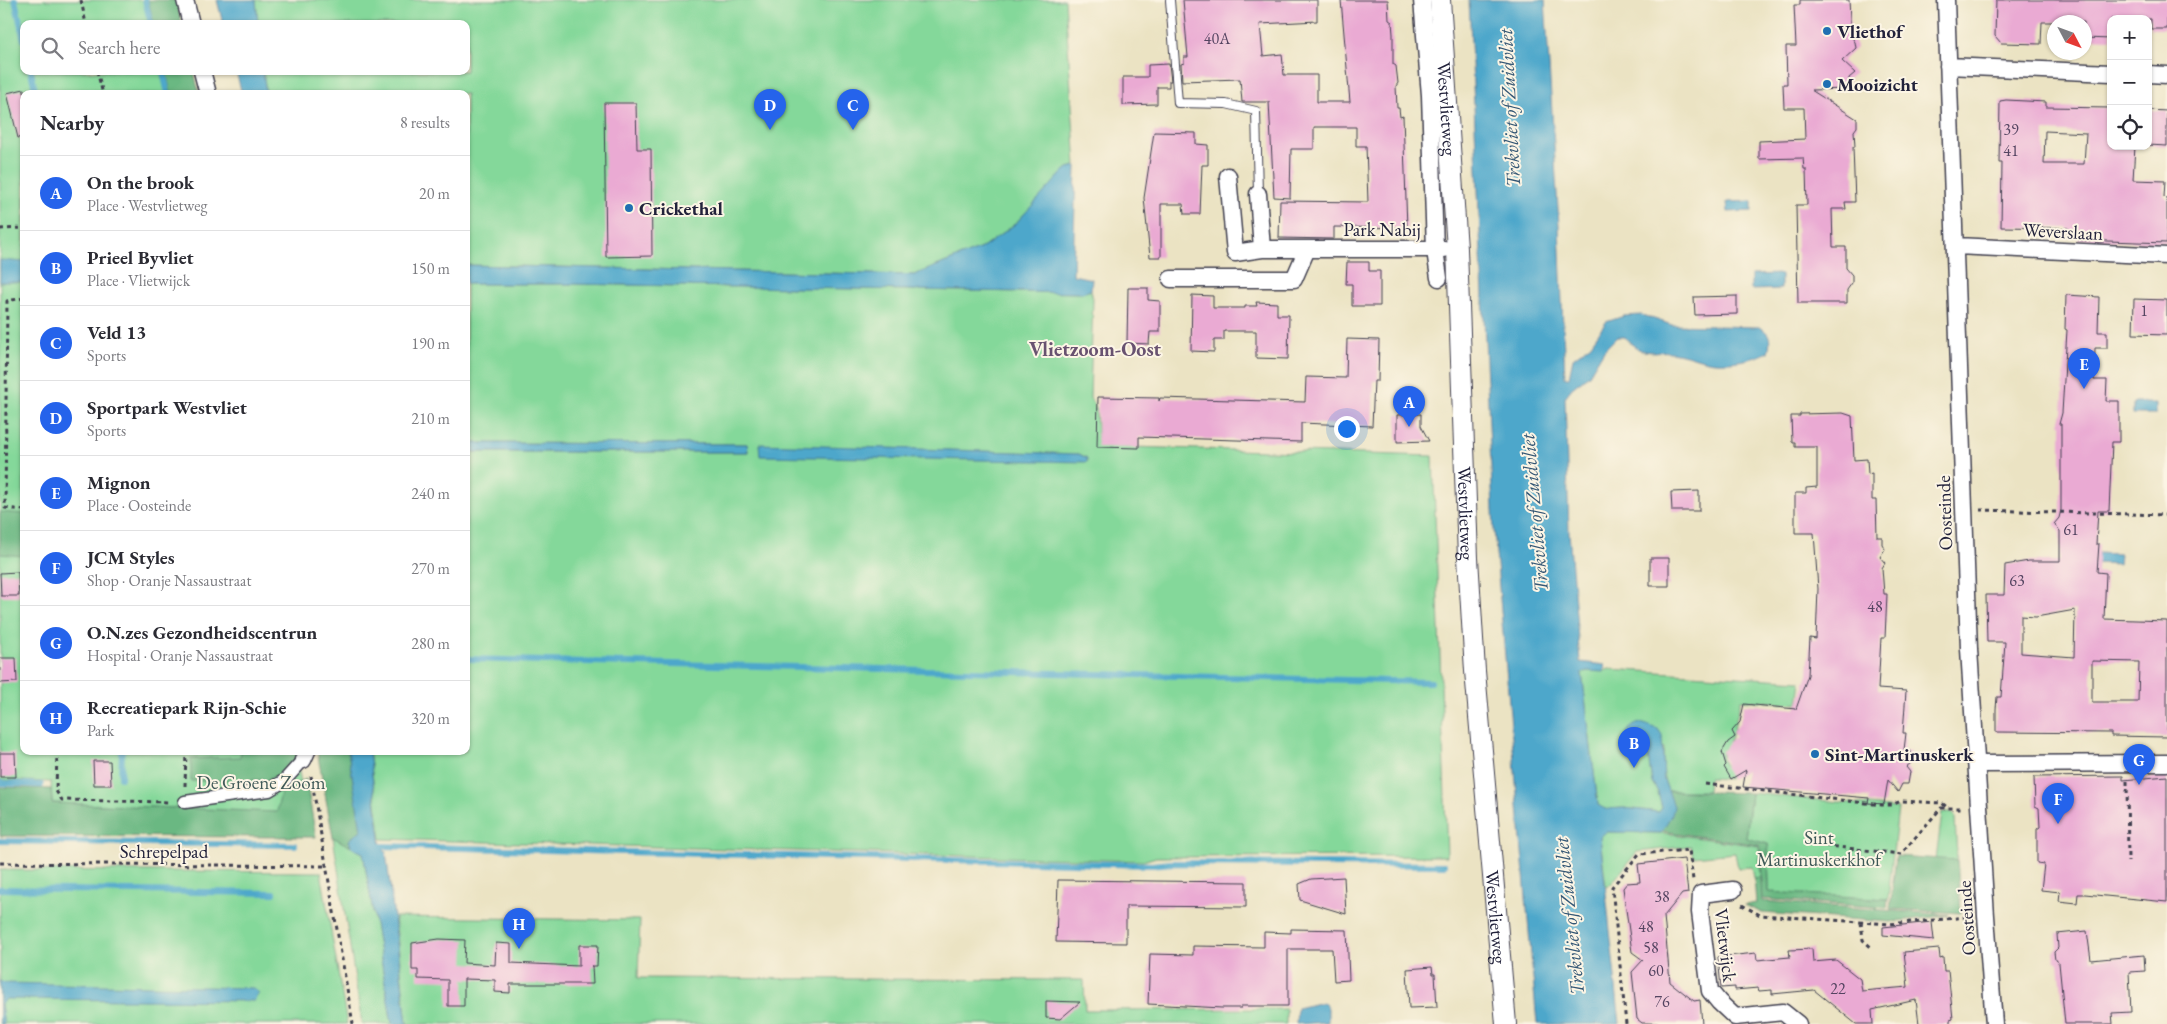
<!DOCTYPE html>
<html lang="en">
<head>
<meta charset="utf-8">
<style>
	:root { --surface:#fff; --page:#f7f7f7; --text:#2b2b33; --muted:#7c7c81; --line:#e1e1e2; --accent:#2563eb }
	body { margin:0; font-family:"EB Garamond",serif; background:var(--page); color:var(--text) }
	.controls { position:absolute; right:15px; top:15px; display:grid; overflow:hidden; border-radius:10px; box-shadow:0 1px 4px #0004 }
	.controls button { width:45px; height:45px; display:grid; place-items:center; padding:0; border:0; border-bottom:1px solid var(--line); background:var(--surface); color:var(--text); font:25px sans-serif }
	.compass { position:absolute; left:2047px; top:15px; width:45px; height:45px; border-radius:50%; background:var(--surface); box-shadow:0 1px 4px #0004; rotate:131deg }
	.you { position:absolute; left:1346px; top:428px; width:18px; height:18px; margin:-12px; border:4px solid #fff; border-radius:50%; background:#1a73e8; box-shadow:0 0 0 8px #1a73e833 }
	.badge { display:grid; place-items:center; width:32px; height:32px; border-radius:50%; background:var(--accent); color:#fff; font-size:16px; font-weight:700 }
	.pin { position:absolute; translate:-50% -41px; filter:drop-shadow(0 1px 2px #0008) }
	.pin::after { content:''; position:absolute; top:26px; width:18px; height:15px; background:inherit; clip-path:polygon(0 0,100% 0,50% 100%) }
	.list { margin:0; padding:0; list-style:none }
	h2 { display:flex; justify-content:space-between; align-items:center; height:65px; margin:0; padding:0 20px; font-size:21px }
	h2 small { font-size:16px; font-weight:400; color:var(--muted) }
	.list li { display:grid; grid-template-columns:32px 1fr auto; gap:15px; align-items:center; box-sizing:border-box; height:75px; padding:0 20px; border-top:1px solid var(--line) }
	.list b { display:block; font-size:19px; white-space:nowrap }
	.list p { margin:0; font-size:16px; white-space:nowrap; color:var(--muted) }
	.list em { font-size:16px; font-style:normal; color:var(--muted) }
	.icon { flex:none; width:28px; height:28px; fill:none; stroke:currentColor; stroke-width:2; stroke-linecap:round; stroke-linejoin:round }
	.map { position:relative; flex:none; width:2167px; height:1024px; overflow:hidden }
	.search { position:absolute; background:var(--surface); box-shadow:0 1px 4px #0004; left:20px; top:20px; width:450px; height:55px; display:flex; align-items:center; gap:12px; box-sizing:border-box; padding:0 18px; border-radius:10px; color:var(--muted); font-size:19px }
	.panel { position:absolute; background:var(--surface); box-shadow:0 1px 4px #0004; left:20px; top:90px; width:450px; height:665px; border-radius:10px }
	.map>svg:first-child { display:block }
	.green { fill:#84d89a; stroke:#537d6a; fill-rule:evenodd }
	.forest { fill:#6bb882; stroke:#466d5e }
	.water { fill:#4ea7cb; stroke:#386483 }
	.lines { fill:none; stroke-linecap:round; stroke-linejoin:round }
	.stream { stroke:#4ea7cb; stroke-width:6 }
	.building { fill:#eaaad3; fill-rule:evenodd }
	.service-casing { stroke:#403f4f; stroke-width:10 }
	.pedestrian-casing { stroke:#403f4f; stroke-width:15 }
	.minor-casing { stroke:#403f4f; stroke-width:19 }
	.tertiary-casing { stroke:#403f4f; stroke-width:22 }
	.path { stroke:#403f4f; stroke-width:3; stroke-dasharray:4 4; stroke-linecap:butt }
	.service { stroke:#fff; stroke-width:8 }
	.pedestrian { stroke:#fff; stroke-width:12 }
	.minor { stroke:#fff; stroke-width:16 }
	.tertiary { stroke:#fff; stroke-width:20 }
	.poi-dot { fill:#1f6fb2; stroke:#fcf5e5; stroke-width:2 }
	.labels { text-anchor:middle; stroke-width:4; stroke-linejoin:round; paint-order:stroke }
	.number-label { font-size:16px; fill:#544461 }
	.poi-label { font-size:19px; font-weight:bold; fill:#22223b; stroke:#fcf5e5; text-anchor:start }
	.street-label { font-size:19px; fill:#22223b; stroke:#fcf5e5 }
	.park-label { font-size:19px; fill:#3f5958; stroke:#fcf5e5 }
	.water-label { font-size:20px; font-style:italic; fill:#345775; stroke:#fcf5e5 }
	.neighbourhood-label { font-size:20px; font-weight:bold; fill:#685270; stroke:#fcf5e5 }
</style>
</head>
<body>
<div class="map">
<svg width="2167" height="1024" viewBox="0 0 2167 1024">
	<rect width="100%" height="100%" fill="#fcf5e5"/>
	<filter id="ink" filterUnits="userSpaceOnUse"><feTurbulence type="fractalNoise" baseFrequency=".02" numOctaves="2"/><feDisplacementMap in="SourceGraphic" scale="10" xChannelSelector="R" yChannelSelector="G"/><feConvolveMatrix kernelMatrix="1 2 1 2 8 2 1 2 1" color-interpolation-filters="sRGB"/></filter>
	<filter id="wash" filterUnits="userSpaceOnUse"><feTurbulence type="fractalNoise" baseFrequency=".0096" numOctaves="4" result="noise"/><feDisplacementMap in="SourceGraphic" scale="20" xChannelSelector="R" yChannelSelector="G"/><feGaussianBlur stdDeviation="1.12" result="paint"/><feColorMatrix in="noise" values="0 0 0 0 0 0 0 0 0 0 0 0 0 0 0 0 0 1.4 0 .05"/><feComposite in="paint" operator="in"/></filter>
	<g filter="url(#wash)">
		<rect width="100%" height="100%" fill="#ebe3c3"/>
		<path class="green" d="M0 0H143L149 24H24V71H160L166 94H24V751H295L307 814 52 803 51 782 0 780Z
			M256 0H1065L1076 166 1068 168 1015 224 984 247 914 275 466 265V94H266L263 71H466V24H258Z
			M466 284H570L1082 293 1091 290 1093 299 1090 398 1096 408 1098 446 1433 456 1447 856 1156 857 1143 861 381 839 369 751H466V452H748L747 444 466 443ZM759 445 1079 454 1087 458Z
			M1609 669 1801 681 1798 704 1741 700C1738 712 1735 723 1732 735 1729 747 1712 756 1730 770L1729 779 1709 778 1708 791H1668C1662 776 1662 764 1664 748L1630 728 1624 745 1635 746 1644 743 1647 748 1652 782 1658 792 1662 808 1659 812 1624 808 1605 809 1598 806 1582 673C1591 668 1600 674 1609 669Z
			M1751 793 1898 808 1888 899 1769 893 1768 844 1746 839Z
			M1942 813H1953L1955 817 1957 860H1936Z
			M1605 832 1664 833 1759 846 1761 877 1754 878 1752 867 1738 868 1735 853 1693 857 1691 846 1637 852 1611 884 1606 887 1600 837Z
			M333 837 363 853 392 1024H362Z
			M0 870 321 872 347 1024H0Z
			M395 917 640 920 638 978 1084 980 1085 1010 1286 1009V1024H407Z"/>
		<path class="forest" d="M148 0H176L182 24H154Z
			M166 71H194L199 94H171Z
			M0 512 24 514V556L0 554Z
			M241 751H303L304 763 267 780 191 781V759L240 757Z
			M317 751H348L362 831 349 840 351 847 333 837Z
			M306 779 316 837 0 836V787L51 789 52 803 277 812 281 791Z
			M1668 791 1751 793 1746 838 1768 844 1769 892 1888 899 1887 908 1763 899 1760 845 1661 831C1672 814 1676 811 1668 791Z
			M1896 856 1957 860 1961 913 1890 909Z
			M1761 877 1762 901 1949 915 1890 922 1762 913 1745 905 1756 903 1754 878Z"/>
		<path class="water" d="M217 0H256L258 24H223Z
			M1469 0H1545L1559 226 1565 378 1569 377 1573 358 1591 344 1606 322 1624 316 1642 315 1672 325 1760 327C1771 334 1771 340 1768 352 1753 360 1733 363 1715 362 1702 361 1690 355 1677 353 1653 348 1644 360 1625 337H1617L1604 350 1589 375 1572 388 1565 397 1569 533 1580 662 1605 665 1604 672 1587 671 1582 673 1598 805 1605 809 1624 808 1659 812 1662 808 1658 792 1652 782 1647 748 1644 743C1637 743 1635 746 1633 752H1629L1625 749C1623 737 1628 725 1641 723L1658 729 1662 735 1664 780 1674 806 1672 814 1661 833 1606 832 1600 837 1620 1024H1537L1494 530Z
			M236 71H263L266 94H242Z
			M1076 166 1073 275 1092 279 1091 290 1082 293 570 284H466V265L914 275 984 247 1015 224 1063 172 1068 168Z
			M1752 201V211L1728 212 1727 202Z
			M0 260 24 262V282H0Z
			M1781 274V289L1751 290V275Z
			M2133 403H2156V414H2133Z
			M466 443 747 444 748 452H466Z
			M759 444 1079 454 1087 458V462L760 456Z
			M2096 553 2120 554 2119 564 2096 563Z
			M348 751H369L381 846 386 852 407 1024H392L363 853 351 847 349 840 361 830Z
			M0 981 4 983 253 988 259 993 254 1001 6 999 1 1004 4 1024H0Z
			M1323 1002 1328 1008V1022L1296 1024 1297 1008Z"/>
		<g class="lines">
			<path class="stream" d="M15 0 24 40
				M145 0 151 24
				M31 71 36 94
				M163 71 168 94
				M466 659 1431 682
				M121 778 122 751
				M0 783 41 785
				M0 841 295 845
				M381 846 1152 865 1171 863 1444 865
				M0 889 274 893"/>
		</g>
		<g id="blocks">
			<path class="building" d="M1183 0H1317V21L1260 24 1263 56 1282 54 1284 75H1317V102H1350L1341 0H1388L1389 20 1392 22 1393 34V64L1396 66 1398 83 1396 86 1397 108H1399L1400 117 1403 116 1407 228 1334 227V239L1279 238 1280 201 1368 202 1366 146H1356V127H1314V149H1291L1290 198 1274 197 1269 102H1242L1240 79 1182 81 1181 64 1184 63V57H1188Z
				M1800 0H1849L1851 36 1855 42 1856 48 1842 61 1855 73 1849 78V89L1811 90 1857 119V127L1854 131 1855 147H1853L1855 202H1845L1846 209H1832L1833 247H1846V268L1852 275V283L1847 290V303H1798L1796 205H1807L1806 169H1804L1803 158 1759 159V141L1805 139 1804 108H1784L1783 84H1787L1786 46H1796L1794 5H1800Z
				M1996 0H2167V29H2151V19H2111V39L2084 38V22H2042L2041 44 2001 43 1995 36Z
				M1169 64 1171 81H1169V87H1157V104L1123 105V77H1148V65Z
				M24 89V137L18 138 7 93Z
				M2006 100 2046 102V107L2111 108V146H2135L2133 180 2165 181 2164 197 2167 198V243L2078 240 2079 237 2068 236V228L2001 227 2002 163H1999L2000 101ZM2045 131 2086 133 2084 164H2044Z
				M604 103H636L637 149H651L652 256 606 257Z
				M2148 110 2167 111V146L2148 145Z
				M1154 132 1196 133V144L1208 145V165H1202L1200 214H1184L1183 204H1161V257H1150L1144 198Z
				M1347 262H1369V271H1380V306H1352V284H1346Z
				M1128 288H1148V300L1160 301V332H1150L1149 344 1127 343Z
				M1192 295 1213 296V308H1245V306H1257L1256 302 1277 303V315H1289L1288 359 1256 358V331H1224V340H1214V352L1191 351Z
				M2066 295 2099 297 2098 332H2107V348H2095L2094 380H2107L2106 401H2119V442H2112L2109 511H2098L2096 544H2099L2097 572 2106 573 2104 619 2167 621V737L2111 736V733L1996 732V709L1997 697H2001L2005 642H1987L1986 595H2004L2005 565 2029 561H2060V531L2054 524 2059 518 2061 510V424H2059L2062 413 2067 330 2065 329ZM2075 610 2074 657 2021 653V616L2036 617ZM2092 661 2139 662 2138 702H2092Z
				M1737 296V314L1695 315 1694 297Z
				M2134 299 2167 300V335L2133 334Z
				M1347 339 1379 340 1378 381H1374L1372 426 1301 423V442L1139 437V448L1097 447 1098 397 1159 398V401L1160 398 1305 402 1306 377 1346 378Z
				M1843 413 1852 416 1854 460 1867 459 1868 474 1872 473V500H1876L1877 537H1882V544L1885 549 1880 557 1885 563 1882 568 1884 594H1887L1885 638H1881L1878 689 1906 691 1903 733H1906L1904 750 1911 751V763L1906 767 1910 772 1908 784H1902L1898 792 1888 780 1884 804 1868 803 1869 798 1743 787 1746 770 1731 779 1724 767 1726 765 1722 752 1728 742 1735 737 1732 731 1740 722 1744 704 1796 709 1808 675 1810 638 1816 639 1818 589 1814 533H1795V493H1806V488L1817 487V447H1795V442H1792L1791 416H1800V414Z
				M1421 414V426L1429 441 1397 442V415Z
				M1699 491V511H1672L1671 492Z
				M1650 558H1669V586H1650Z
				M18 572 19 596H1L0 573Z
				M0 658H16L17 682 0 683Z
				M0 753H15L16 777H0Z
				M93 761H110L111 785H94Z
				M2123 776V780L2167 776V902L2085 894H2078L2077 903 2059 901 2060 892 2041 890 2044 864 2037 863V829L2040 827 2039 808 2035 806 2034 777Z
				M1684 859 1688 893 1682 894 1664 916 1670 982 1694 1001 1700 1000 1702 1024 1642 1023 1637 1019 1632 972 1643 960 1632 952 1623 888 1627 883 1640 882 1638 864Z
				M1344 877 1346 914 1300 900 1299 884 1311 879Z
				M1058 880 1246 882V907L1126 906V943L1056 942Z
				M1932 922 1934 940 1883 935V927Z
				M1291 929 1347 930 1349 980 1334 981 1332 949H1288V1006H1241V1008H1222L1148 1004 1150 954 1193 955V946L1264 947V932L1291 933Z
				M2087 931 2091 960 2144 955 2145 971 2129 972 2131 1012 2112 1013 2113 1024H2065L2059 963 2055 960 2054 952 2058 948 2057 934Z
				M439 939 465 940 464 963 495 965 496 943 511 944V963L579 966V945H598L597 966H591H592L593 984H510V993L495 992V980L464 979V1006H448V980L418 979V970H412V943Z
				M1812 949 1813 962 1836 960 1860 979 1862 991 1908 987 1904 952 1939 949 1940 958 1943 957 1944 971H1948L1953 1019 1950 1020V1024H1919L1916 1000 1872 1010 1873 1024H1856L1814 990 1772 994V990L1759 991 1758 988 1735 990V987L1721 988 1718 957 1756 953 1757 960 1790 957 1789 950Z
				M1432 967 1433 974H1435L1437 1007 1409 1008 1407 969Z
				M1046 1001 1080 1002 1060 1019 1046 1018Z"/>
		</g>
	</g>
	<g filter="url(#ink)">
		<use href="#blocks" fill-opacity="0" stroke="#403f4f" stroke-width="1"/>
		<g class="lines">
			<defs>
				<path id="service" d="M1170 0 1178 103 1226 104 1256 111 1258 194"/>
				<path id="pedestrian" d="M185 802 269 790 284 781 303 760"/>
				<path id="minor" d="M185 0 191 24
					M1422 0 1430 95 1435 250 1439 278
					M1946 0 1969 649 1986 916 1994 1024
					M1948 66 2111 73
					M202 71 208 94
					M2148 74 2167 75
					M1228 176 1235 253 1262 249
					M1258 194 1262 249H1444
					M1956 246 2167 256
					M1171 279H1294L1307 249
					M303 760 307 751
					M1976 764 2167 763
					M1733 890 1701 894 1700 912 1710 991 1719 1002 1735 1017 1783 1012 1798 1024"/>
				<g id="tertiary">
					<path id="s1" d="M1440 0 1457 249 1468 558 1475 671 1506 1024"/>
				</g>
			</defs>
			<use href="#service" class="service-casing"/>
			<use href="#pedestrian" class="pedestrian-casing"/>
			<use href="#minor" class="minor-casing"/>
			<use href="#tertiary" class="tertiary-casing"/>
			<path class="path" d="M81 0 86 24
				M97 71 103 94
				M0 229 24 228
				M24 298 7 301 5 508 24 510
				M1980 510 2167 515
				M57 751 56 791 62 800 170 802
				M311 776 353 1024
				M2127 781 2128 862
				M1705 784 1882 805H1892L1901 801 1942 803 1948 808
				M185 786 186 751
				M1810 844 1901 854 1941 808H1961
				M0 863 327 866
				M1742 905 1760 915 1889 924 1968 917
				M1861 922 1863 940 1873 949
				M1626 1024 1612 887 1639 854 1689 850 1693 880"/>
			<use href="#service" class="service"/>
			<use href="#pedestrian" class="pedestrian"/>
			<use href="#minor" class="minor"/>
			<use href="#tertiary" class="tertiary"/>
		</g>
	</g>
	<g class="poi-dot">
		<circle cx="1827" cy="31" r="5"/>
		<circle cx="1827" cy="84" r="5"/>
		<circle cx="629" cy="208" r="5"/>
		<circle cx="1815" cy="754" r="5"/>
	</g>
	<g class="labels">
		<g class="number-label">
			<text x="1217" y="44">40A</text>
			<text x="2011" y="135">39</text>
			<text x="2011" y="156">41</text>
			<text x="2144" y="316">1</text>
			<text x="2071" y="535">61</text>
			<text x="2017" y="586">63</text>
			<text x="1875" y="612">48</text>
			<text x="1662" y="902">38</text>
			<text x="1646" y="932">48</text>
			<text x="1651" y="953">58</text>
			<text x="1656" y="976">60</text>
			<text x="1838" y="994">22</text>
			<text x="1662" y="1007">76</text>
		</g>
		<g class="poi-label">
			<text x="1837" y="38">Vliethof</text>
			<text x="1837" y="91">Mooizicht</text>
			<text x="639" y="215">Crickethal</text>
			<text x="1825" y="761">Sint-Martinuskerk</text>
		</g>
		<g class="street-label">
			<text dy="7" stroke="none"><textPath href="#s1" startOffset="109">Westvlietweg</textPath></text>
			<text x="1382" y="236">Park Nabij</text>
			<text transform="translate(2063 231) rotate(3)" y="7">Weverslaan</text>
			<text dy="7" stroke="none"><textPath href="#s1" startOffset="514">Westvlietweg</textPath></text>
			<text transform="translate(1944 513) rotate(-92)" y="7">Oosteinde</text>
			<text x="164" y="858">Schrepelpad</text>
			<text dy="7" stroke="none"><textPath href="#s1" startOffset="919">Westvlietweg</textPath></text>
			<text transform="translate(1966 918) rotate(-94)" y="7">Oosteinde</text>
			<text transform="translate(1726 945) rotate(83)" y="7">Vlietwijck</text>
		</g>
		<g class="park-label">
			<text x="261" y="789">De Groene Zoom</text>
			<text x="1819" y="844">Sint<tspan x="1819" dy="22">Martinuskerkhof</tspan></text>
		</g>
		<g class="water-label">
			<text transform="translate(1509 108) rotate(-93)" y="7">Trekvliet of Zuidvliet</text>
			<text transform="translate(1534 513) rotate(-95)" y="7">Trekvliet of Zuidvliet</text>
			<text transform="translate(1569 916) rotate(-96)" y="7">Trekvliet of Zuidvliet</text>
		</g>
		<g class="neighbourhood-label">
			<text x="1095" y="356">Vlietzoom-Oost</text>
		</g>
	</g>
</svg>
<div class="controls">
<button>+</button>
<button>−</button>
<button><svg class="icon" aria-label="locate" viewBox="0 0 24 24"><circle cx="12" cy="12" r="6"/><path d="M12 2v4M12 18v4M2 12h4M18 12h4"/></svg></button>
</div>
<svg class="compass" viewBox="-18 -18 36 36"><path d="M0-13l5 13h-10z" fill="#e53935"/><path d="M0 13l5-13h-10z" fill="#7c7c81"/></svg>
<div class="you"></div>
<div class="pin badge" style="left:1409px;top:427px">A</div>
<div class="pin badge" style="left:1634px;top:768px">B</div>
<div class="pin badge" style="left:853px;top:130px">C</div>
<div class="pin badge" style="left:770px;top:130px">D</div>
<div class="pin badge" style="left:2084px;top:389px">E</div>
<div class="pin badge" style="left:2058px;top:824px">F</div>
<div class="pin badge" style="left:2139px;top:785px">G</div>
<div class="pin badge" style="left:519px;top:949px">H</div>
<div class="search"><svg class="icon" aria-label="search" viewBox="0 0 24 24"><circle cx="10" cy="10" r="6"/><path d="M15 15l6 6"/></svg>Search here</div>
<section class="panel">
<h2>Nearby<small>8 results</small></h2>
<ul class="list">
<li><span class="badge">A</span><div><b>On the brook</b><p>Place · Westvlietweg</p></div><em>20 m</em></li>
<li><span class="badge">B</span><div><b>Prieel Byvliet</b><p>Place · Vlietwijck</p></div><em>150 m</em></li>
<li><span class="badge">C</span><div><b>Veld 13</b><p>Sports</p></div><em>190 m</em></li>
<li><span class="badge">D</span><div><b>Sportpark Westvliet</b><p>Sports</p></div><em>210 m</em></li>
<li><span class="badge">E</span><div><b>Mignon</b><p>Place · Oosteinde</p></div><em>240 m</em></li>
<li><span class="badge">F</span><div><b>JCM Styles</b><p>Shop · Oranje Nassaustraat</p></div><em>270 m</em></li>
<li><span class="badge">G</span><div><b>O.N.zes Gezondheidscentrun</b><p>Hospital · Oranje Nassaustraat</p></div><em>280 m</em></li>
<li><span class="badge">H</span><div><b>Recreatiepark Rijn-Schie</b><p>Park</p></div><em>320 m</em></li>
</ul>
</section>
</div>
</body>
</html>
